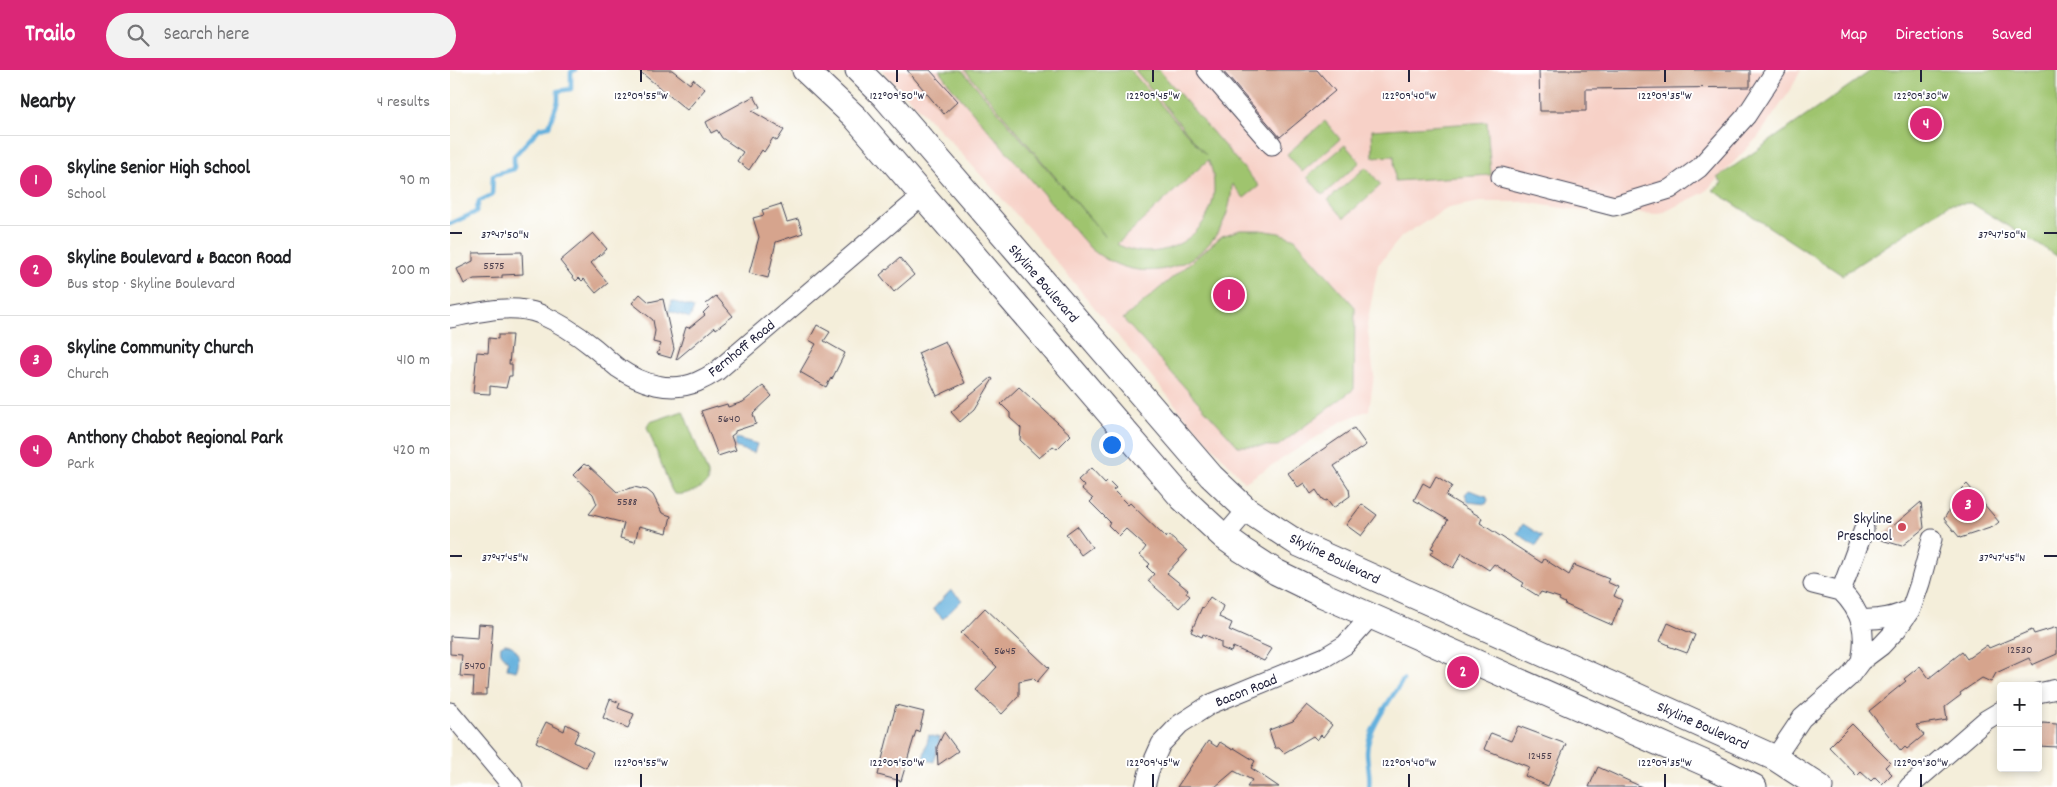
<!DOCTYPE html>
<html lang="en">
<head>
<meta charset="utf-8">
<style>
	:root { --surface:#fff; --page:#f2f2f2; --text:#202124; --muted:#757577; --line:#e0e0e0; --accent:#db2777 }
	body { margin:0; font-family:Dekko,sans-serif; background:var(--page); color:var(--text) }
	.controls { position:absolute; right:15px; bottom:15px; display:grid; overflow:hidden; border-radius:5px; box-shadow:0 2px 8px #0003 }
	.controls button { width:45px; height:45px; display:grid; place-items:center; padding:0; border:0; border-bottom:1px solid var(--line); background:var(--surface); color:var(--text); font:25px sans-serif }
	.you { position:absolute; left:661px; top:374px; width:18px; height:18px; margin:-12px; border:4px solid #fff; border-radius:50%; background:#1a73e8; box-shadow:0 0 0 8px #1a73e833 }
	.badge { display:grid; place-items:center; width:32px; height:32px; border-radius:50%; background:var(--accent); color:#fff; font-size:16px; font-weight:700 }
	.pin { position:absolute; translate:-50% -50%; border:2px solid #fff; box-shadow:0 1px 5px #0006 }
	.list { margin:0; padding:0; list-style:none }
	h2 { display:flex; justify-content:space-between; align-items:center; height:65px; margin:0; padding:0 20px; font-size:21px }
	h2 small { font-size:16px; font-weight:400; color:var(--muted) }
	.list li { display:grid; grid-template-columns:32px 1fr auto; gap:15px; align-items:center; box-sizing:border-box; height:90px; padding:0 20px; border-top:1px solid var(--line) }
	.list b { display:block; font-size:19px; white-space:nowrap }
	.list p { margin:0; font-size:16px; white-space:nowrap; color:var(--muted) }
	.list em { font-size:16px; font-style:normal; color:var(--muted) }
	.icon { flex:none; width:28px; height:28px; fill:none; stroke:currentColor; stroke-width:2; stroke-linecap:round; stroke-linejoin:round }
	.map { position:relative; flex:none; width:1607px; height:717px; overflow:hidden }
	header { display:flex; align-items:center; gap:30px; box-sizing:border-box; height:70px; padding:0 25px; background:var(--accent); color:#fff }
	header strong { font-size:24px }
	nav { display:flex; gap:28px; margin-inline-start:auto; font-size:18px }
	.search { width:350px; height:45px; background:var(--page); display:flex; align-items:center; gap:12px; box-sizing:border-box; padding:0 18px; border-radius:28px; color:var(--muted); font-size:19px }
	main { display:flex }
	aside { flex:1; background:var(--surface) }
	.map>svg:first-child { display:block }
	.built { fill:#f7d1c7 }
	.green { fill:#9fc46e; stroke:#607354; fill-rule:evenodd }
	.water { fill:#64b0dd; stroke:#43698c }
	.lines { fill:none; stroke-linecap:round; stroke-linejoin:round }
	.stream { stroke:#64b0dd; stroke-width:4.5 }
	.building { fill:#d6a48d }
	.minor-casing { stroke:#424153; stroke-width:21 }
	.major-casing { stroke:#424153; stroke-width:27 }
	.minor { stroke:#fff; stroke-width:19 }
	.major { stroke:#fff; stroke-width:25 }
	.ticks { fill:none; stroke:#22223b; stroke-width:2 }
	.poi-dot { fill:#d1495b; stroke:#fff; stroke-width:2 }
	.labels { text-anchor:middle; stroke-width:4; stroke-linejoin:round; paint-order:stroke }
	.number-label { font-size:12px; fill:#4f4250 }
	.street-label { font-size:15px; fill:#22223b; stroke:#fff }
	.poi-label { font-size:15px; fill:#22223b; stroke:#fff; text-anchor:end }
	.ticks-label { font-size:12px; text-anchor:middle; fill:#22223b; stroke:#fff; stroke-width:4; stroke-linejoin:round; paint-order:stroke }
</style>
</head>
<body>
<header>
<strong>Trailo</strong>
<div class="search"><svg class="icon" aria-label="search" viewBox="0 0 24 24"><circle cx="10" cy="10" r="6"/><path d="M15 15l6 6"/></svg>Search here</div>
<nav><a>Map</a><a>Directions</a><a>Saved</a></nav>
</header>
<main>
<aside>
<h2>Nearby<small>4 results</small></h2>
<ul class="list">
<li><span class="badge">1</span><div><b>Skyline Senior High School</b><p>School</p></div><em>90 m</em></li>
<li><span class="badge">2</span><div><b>Skyline Boulevard &amp; Bacon Road</b><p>Bus stop · Skyline Boulevard</p></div><em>200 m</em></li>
<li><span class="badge">3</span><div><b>Skyline Community Church</b><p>Church</p></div><em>410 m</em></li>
<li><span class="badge">4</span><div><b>Anthony Chabot Regional Park</b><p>Park</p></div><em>420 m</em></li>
</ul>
</aside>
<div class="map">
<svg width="1607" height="717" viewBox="0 0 1607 717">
	<rect width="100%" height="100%" fill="#fff"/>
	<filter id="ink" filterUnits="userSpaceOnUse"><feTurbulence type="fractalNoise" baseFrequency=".02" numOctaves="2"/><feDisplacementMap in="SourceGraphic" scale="10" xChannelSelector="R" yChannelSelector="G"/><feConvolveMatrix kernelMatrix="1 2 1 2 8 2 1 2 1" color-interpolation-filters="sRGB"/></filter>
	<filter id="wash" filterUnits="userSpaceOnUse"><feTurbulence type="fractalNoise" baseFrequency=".0096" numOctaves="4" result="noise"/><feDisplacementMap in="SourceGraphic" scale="20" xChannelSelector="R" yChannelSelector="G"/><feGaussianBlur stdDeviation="1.12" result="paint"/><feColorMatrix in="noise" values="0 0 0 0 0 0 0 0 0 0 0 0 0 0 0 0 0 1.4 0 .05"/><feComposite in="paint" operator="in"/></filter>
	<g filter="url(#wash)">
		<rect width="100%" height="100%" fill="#f4eeda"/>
		<path class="built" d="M432 0H1351L1340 21 1308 67 1255 122 1210 144 1131 141 1074 132H1030L998 138 952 166 928 195 917 255 924 305 919 340 894 350 795 412 732 343 580 160 501 72Z"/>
		<path class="green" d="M489 0H512L655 166 515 0H680L756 85 685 0H709L809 116 794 128 782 114C780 190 699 228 640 178L502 18ZM758 90C763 99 764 110 764 120 762 167 708 197 667 174Z
			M1422 0H1607V186L1521 133 1500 134 1392 205 1263 120 1273 113 1267 108Z
			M875 51 890 69 852 102 837 84Z
			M1037 52 1041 105 945 111 944 86 923 87 922 60Z
			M895 75 910 92 873 125 857 107Z
			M916 97 931 115 894 148 878 130Z
			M790 160H810L829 163 845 169 905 237 904 319 828 376H788L673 249 772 166Z
			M233 341 258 404V412C252 419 235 426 224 424L221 419 197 357 200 352Z"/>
		<path class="water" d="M222 231 244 238 240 248 219 241Z
			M286 368 307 374 304 383 285 377Z
			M1019 420 1036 426 1038 430 1036 434 1018 432 1015 424Z
			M1073 454 1092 466 1086 476 1067 463Z
			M501 520 512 530 493 549 483 539Z
			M55 574C69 575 71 591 66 601L57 599 58 592C55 585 49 585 51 576Z
			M479 665 490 668 484 692 473 689Z"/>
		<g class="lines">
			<path class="stream" d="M0 154 26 142 29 131 42 125 43 105 64 99V86L90 58 99 56 108 31V21L121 19V2L125 0
				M919 717C921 705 917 694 917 682 917 660 941 629 953 610"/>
		</g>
		<g id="blocks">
			<path class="building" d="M188 0H222L240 14 243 9 255 19 237 40Z
				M457 0H480L508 31 494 44Z
				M772 0H867L885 21 830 67Z
				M1089 0H1300V17L1136 19V41H1090Z
				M304 26 310 37 302 41 334 60 327 71 323 68 314 82 312 80 299 100 287 91 293 82 272 68 267 60 261 63 256 52Z
				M331 134 337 152 348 149 353 163 326 172 318 208 299 203 309 167 303 148 314 145 312 140Z
				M143 163 157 179 141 193 158 213 146 223 134 209 132 211 129 208 126 211 110 191Z
				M72 182 73 204 52 205V208L24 209 14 214 7 199 23 191V183Z
				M450 188 464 205 444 222 430 205Z
				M190 224 199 232 213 229 224 279 221 288 207 284 211 274 203 272 205 261 203 250 182 233Z
				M266 226 283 246 266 259 265 257 226 290 236 257 239 258 255 245 253 243 259 237 256 234Z
				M367 255 380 262 374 271 395 283 382 309 381 308 376 317 350 302 366 274 359 270Z
				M48 265H62L59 294H62V306H59L56 318 40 316V324L23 323 27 282 38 283 39 268 48 269Z
				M495 271 515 313 487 326 468 283Z
				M541 308 543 309 525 339 510 352 501 342Z
				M313 316 322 326 303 344 306 354 285 361V363L281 366 286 380 268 386 251 341 267 336V337L277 334 278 337 293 332Z
				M569 317 621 365 607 379 603 376 589 388 570 370 571 358 560 348V343L551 334Z
				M904 358 916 375 884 396 899 419 900 426 883 438 877 430 875 431 872 429 866 420 861 424 854 413 848 417 838 403Z
				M134 394 137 396 138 395 167 422 184 417 197 420 203 425 212 443 221 446 217 463 189 456 185 472 170 468 174 453 139 444 147 434 143 424 123 405Z
				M641 398 655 413 658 410 666 418 663 420 678 435 680 433 716 468 718 465 737 481 717 503 738 520 736 523 740 526 729 538 698 511 704 504 697 497 700 494 690 485 696 477 676 459 669 466 658 455 660 452 640 432 643 429 632 419 634 416 628 410Z
				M986 406 1002 416 996 426 1032 448 1030 453 1092 493 1094 489 1119 505 1124 495 1159 509 1157 512 1168 517 1164 526 1172 530 1162 555 1114 534 1115 533 1109 530 1110 528 1091 522 1088 526 1072 516 1074 513 1044 494 1039 500 1012 483 1003 498 980 484 984 479 981 478 998 450 964 430 973 413 980 417Z
				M1517 414 1549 452 1543 457 1510 468 1494 449 1510 421Z
				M1471 432 1474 458 1452 476 1428 469Z
				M912 434 927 445 911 466 896 455Z
				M627 456 642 477 631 485 616 464Z
				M760 527 773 536 769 547 782 553 779 560 822 579 814 591 783 577 781 582 771 578V572L753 564 752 567 741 562 752 537 753 538Z
				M535 538 599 598 587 612 583 608 569 611V626L552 644 526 620 547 597 511 563Z
				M1218 553 1245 565 1237 583 1218 576 1219 575 1210 571Z
				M29 554 43 555 38 619H36V625H23L24 607 10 606 12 585 0 584V566L28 568Z
				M1607 557V584L1582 595 1579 588 1546 603 1541 612 1532 608 1510 623 1511 625 1495 637 1497 650 1466 655 1474 665 1457 679 1455 677 1451 681 1419 641 1456 611 1454 609 1470 596 1479 608 1512 582 1517 589 1537 575 1539 578 1582 560 1584 564Z
				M160 629 170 633 168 638 184 644 178 658 153 648Z
				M446 635 474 642 469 662 466 661 451 711 428 705Z
				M857 635 882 655 873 667 871 665 867 670 863 666 834 683 829 678H825L819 660 843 651Z
				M96 652 114 661 116 654 129 661 124 672 143 682 136 698 86 672Z
				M1592 653 1607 654V677L1588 676V658H1591Z
				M1402 654 1440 692 1435 697 1442 704 1432 714 1425 707 1421 711 1411 702 1407 706 1379 677Z
				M1068 656 1116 674 1098 716 1075 706 1079 697 1034 679 1041 663 1061 671Z
				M494 662 508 681 488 695 487 677Z
				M758 671 767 677 770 672 783 680 784 678 805 691 801 698 829 717H797L802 710 784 701 765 717H727Z
				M1148 697 1192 717H1139Z"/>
		</g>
	</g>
	<g filter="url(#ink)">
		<use href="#blocks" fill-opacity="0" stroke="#424153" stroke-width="1"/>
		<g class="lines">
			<defs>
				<path id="minor" d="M757 0 822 75
					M1051 107 1164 136 1220 119 1249 98 1296 46 1326 0
					M0 248C29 242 62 233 90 244 108 252 127 264 142 276 151 283 159 291 168 298 191 314 221 323 247 312 254 309 261 305 267 301L472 126
					M774 467 797 440
					M1363 514 1391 521C1412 542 1417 562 1411 591
					M1391 521 1414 459
					M1411 549C1430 550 1444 547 1461 539
					M1588 623 1607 619
					M0 642 63 717
					M1325 688 1352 648 1399 607 1411 591 1431 576 1447 559 1461 539 1470 513 1482 469
					M695 717 699 701 711 674 730 654 761 634 875 587 895 575 921 546
					M1459 717 1536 650 1551 641"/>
				<path id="major" d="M355 0 405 47 732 428 774 467 792 480 826 502 873 525 1257 694 1304 717
					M408 0 434 26 761 406 797 440 849 474 1325 688 1370 717"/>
			</defs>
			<use href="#minor" class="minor-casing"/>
			<use href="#major" class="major-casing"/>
			<use href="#minor" class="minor"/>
			<use href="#major" class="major"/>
		</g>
	</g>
	<path class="ticks" d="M191 0V12M447 0V12M703 0V12M959 0V12M1215 0V12M1471 0V12M0 163H12M1594 163H1607M0 486H12M1594 486H1607M191 704V717M447 704V717M703 704V717M959 704V717M1215 704V717M1471 704V717"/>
	<circle class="poi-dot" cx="1452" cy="457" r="5"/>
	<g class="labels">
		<g class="number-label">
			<text x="44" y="199">5575</text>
			<text x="279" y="352">5640</text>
			<text x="177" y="435">5588</text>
			<text x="1570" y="583">12530</text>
			<text x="555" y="584">5645</text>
			<text x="25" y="599">5470</text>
			<text x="1090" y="689">12455</text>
		</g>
		<g class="street-label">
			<text transform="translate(594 213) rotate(49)" y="5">Skyline Boulevard</text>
			<text transform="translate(291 278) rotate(-39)" y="5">Fernhoff Road</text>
			<text transform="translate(885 488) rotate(26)" y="5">Skyline Boulevard</text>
			<text transform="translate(796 620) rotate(-22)" y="5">Bacon Road</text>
			<text transform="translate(1253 655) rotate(24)" y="5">Skyline Boulevard</text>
		</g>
		<g class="poi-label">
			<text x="1442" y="453">Skyline<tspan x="1442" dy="17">Preschool</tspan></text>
		</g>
	</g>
	<g class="ticks-label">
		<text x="191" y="29">122°09'55"W</text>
		<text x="447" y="29">122°09'50"W</text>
		<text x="703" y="29">122°09'45"W</text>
		<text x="959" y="29">122°09'40"W</text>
		<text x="1215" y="29">122°09'35"W</text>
		<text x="1471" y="29">122°09'30"W</text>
		<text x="55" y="168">37°47'50"N</text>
		<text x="1552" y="168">37°47'50"N</text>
		<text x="55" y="491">37°47'45"N</text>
		<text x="1552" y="491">37°47'45"N</text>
		<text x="191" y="696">122°09'55"W</text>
		<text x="447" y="696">122°09'50"W</text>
		<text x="703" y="696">122°09'45"W</text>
		<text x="959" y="696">122°09'40"W</text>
		<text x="1215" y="696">122°09'35"W</text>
		<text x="1471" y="696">122°09'30"W</text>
	</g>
</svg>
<div class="controls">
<button>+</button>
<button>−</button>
</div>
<div class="you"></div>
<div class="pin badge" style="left:779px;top:225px">1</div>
<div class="pin badge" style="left:1013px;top:602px">2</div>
<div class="pin badge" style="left:1518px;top:435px">3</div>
<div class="pin badge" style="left:1476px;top:54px">4</div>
</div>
</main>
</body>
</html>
